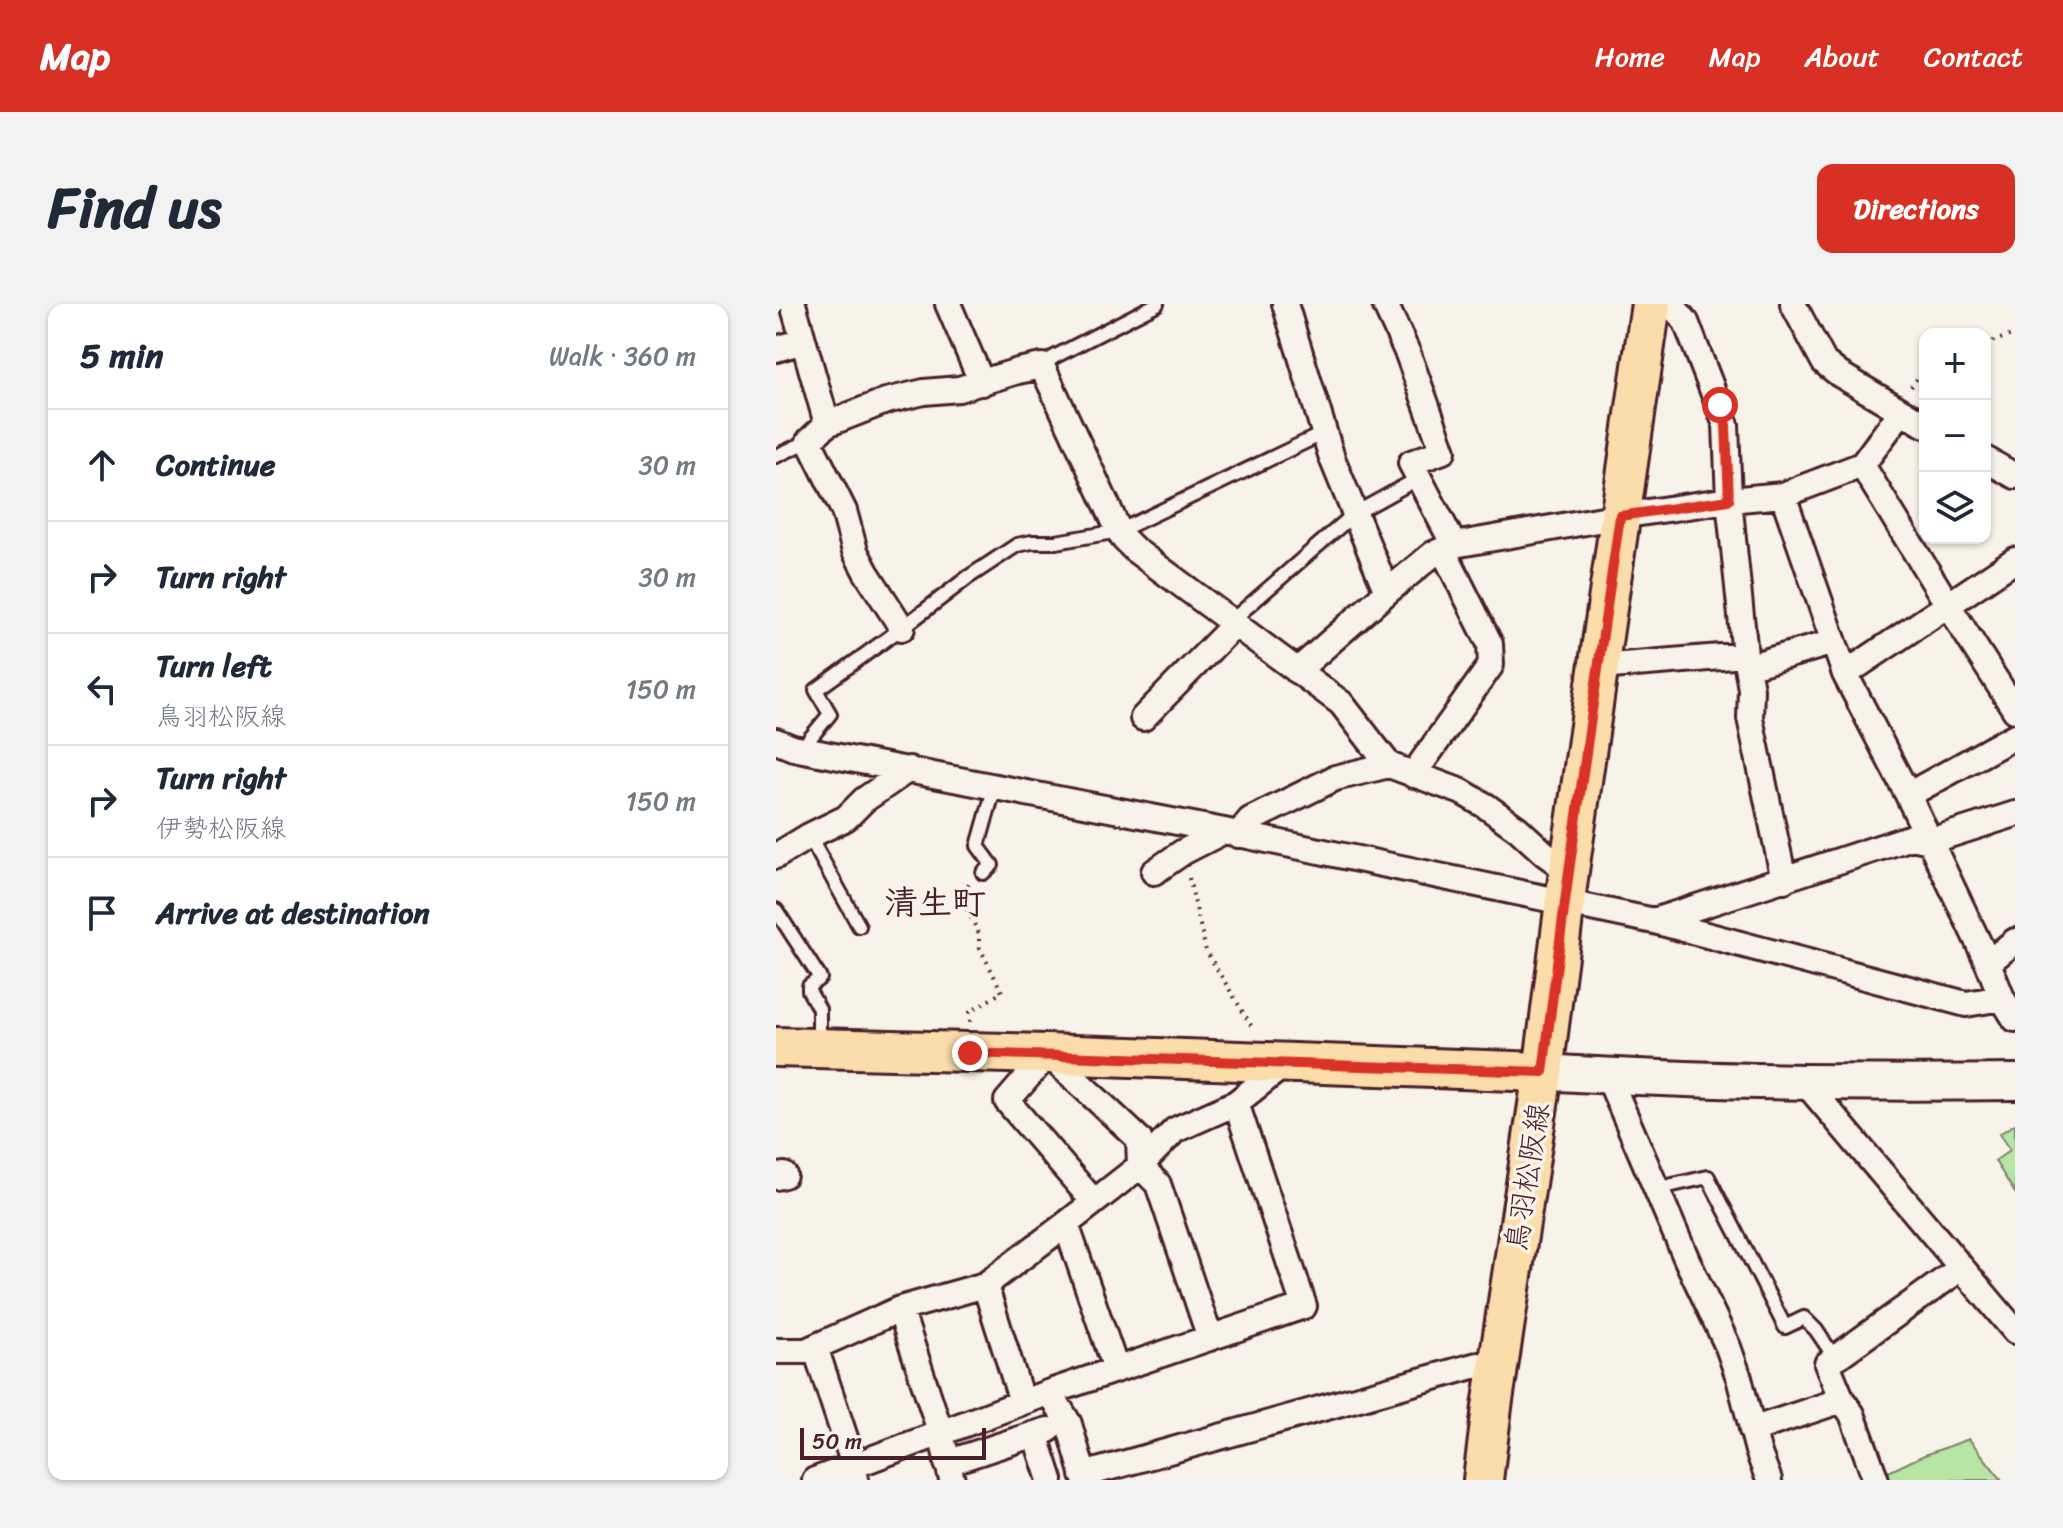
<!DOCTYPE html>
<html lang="en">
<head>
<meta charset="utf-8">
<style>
	:root { --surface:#fff; --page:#f2f2f3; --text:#1f2937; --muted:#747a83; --line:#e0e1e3; --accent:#d93025 }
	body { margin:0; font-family:Sriracha,"Klee One",sans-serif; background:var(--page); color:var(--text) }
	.controls { position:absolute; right:24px; top:24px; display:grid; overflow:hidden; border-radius:16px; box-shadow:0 2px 6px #0004 }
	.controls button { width:72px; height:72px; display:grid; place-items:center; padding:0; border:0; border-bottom:2px solid var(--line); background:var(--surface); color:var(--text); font:40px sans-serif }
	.scale { position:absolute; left:24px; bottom:20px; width:186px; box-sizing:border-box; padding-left:8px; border:4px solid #4a1f2b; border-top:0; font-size:22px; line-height:28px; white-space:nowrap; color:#4a1f2b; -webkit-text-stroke:6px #f7f3e8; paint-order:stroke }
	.stop { position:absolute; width:24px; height:24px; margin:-18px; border:6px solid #d93025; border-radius:50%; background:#fff }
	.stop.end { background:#d93025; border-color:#fff; box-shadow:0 2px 8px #0008 }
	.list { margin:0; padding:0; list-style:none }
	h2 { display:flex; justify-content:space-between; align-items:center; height:104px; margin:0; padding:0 32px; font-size:34px }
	h2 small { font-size:26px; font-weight:400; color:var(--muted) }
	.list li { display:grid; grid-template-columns:52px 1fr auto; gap:24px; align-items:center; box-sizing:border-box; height:112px; padding:0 32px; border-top:2px solid var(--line) }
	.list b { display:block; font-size:30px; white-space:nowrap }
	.list p { margin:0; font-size:26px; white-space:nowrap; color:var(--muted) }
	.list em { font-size:26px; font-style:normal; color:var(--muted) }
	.icon { flex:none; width:44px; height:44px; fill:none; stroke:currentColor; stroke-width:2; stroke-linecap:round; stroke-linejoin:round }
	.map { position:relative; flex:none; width:1239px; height:1176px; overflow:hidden; border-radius:16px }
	header { display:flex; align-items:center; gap:48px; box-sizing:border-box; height:112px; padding:0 40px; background:var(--accent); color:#fff }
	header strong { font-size:38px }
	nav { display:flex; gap:44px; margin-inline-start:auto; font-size:28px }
	.intro { display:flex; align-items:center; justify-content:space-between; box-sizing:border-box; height:192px; padding:0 48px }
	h1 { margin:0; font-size:56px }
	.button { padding:20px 36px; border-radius:16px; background:var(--accent); color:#fff; font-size:28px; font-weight:700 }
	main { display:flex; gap:48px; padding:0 48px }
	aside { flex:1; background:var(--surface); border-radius:16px; box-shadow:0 2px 6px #0004 }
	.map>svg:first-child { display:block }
	.green { fill:#b6e5a4; stroke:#808268; stroke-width:2 }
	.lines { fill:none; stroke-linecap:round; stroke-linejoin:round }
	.lane-casing { stroke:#4a1f2b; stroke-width:18 }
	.street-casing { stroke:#4a1f2b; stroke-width:30 }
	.secondary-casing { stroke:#4a1f2b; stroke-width:40 }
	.primary-casing { stroke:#4a1f2b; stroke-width:44 }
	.path { stroke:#4a1f2b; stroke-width:4; stroke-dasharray:2 6; stroke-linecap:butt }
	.lane { stroke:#f7f3e8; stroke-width:12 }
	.street { stroke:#f7f3e8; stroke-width:24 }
	.secondary { stroke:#f7f3e8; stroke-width:34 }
	.primary { stroke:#fbddab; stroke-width:38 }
	.route { stroke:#d93025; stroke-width:10 }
	.labels { text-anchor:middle; stroke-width:7; stroke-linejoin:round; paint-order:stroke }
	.street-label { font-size:30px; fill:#4a1f2b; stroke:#f7f3e8 }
	.quarter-label { font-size:34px; font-weight:bold; fill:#4a1f2b; stroke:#f7f3e8 }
</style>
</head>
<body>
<header>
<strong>Map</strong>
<nav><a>Home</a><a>Map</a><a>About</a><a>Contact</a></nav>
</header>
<div class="intro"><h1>Find us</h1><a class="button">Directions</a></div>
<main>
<aside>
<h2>5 min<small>Walk · 360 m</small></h2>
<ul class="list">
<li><svg class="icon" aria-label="ahead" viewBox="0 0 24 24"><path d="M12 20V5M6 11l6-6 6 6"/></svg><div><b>Continue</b></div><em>30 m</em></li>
<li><svg class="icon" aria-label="right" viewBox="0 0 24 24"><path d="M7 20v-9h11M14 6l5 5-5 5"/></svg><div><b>Turn right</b></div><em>30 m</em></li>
<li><svg class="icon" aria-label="left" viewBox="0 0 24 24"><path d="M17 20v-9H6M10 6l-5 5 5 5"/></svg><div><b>Turn left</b><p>鳥羽松阪線</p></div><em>150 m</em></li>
<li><svg class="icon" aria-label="right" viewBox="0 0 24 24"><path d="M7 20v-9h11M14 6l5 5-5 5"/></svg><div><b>Turn right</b><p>伊勢松阪線</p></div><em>150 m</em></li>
<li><svg class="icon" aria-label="arrive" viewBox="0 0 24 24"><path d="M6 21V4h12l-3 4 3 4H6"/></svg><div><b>Arrive at destination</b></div></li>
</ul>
</aside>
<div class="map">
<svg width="1239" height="1176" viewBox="0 0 1239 1176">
	<rect width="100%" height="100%" fill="#f7f3e8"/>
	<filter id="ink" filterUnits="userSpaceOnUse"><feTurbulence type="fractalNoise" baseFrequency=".0125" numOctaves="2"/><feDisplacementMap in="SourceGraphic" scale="16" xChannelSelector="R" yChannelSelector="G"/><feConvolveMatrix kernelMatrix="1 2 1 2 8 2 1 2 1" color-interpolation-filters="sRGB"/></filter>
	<g filter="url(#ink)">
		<path class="green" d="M1239 820V889L1219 857 1234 846 1223 830Z
			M1193 1135 1226 1176H1105L1104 1172 1146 1152Z"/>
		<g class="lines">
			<defs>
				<path id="lane" d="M266 62 278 53 381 0
					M0 152 33 137
					M454 318 578 210 643 174
					M26 444 54 410 40 386 126 324 191 274 241 241 256 238H280L343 227 548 129
					M33 532 83 622
					M207 569 216 561 202 542 219 482
					M0 606 44 674 33 682V687L43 705V742
					M879 885 932 873 1009 1023 1028 1014 1040 1026 1059 1054"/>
				<path id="street" d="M17 0 51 120 33 137 68 207 79 247 90 268 126 324
					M172 0 206 79
					M509 0 556 154 611 288 657 250 678 241 844 212 953 196 1007 191 1086 161 1125 108
					M609 0 632 50 667 147 635 159 678 241
					M895 0 910 18 950 121 953 196 969 351 975 385 974 414 1008 576
					M1017 0 1048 58 1063 70 1149 121
					M0 45 27 37
					M51 120 110 97 148 88 183 85 242 67 266 62 343 227 348 235 359 246 565 399 613 461 686 488 710 502 742 525 768 549 793 567
					M1209 155 1239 172
					M1086 161 1172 301 1239 406
					M1007 191 1069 370 1132 491 1212 659 1226 694 1239 715
					M823 363 969 351
					M971 363 1058 338
					M521 367 611 288
					M1069 370 1239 256
					M367 414 458 321
					M0 437 17 444 448 527 878 617 1190 700 1226 694
					M637 471 715 361 714 340 667 246
					M1132 491 1239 432
					M462 531 474 516 559 474 613 461
					M0 552 33 532 70 514 88 496 133 465
					M378 568 407 548 448 527
					M878 617 1136 533 1154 537 1239 510
					M1212 659 1239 637
					M832 772 911 956 952 1043 963 1074 982 1147 993 1176
					M1028 777 1239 1027
					M0 873 8 871
					M318 898 231 797 272 750 363 835 364 862 382 880 434 1034
					M290 920 340 1065
					M209 981 246 1098
					M124 1005 165 1130 176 1176
					M39 1043 78 1161 80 1176
					M0 1047H30L124 1005 209 981 290 920 364 862 399 826 460 799
					M274 1088 293 1120 309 1176
					M272 1126 259 1130 274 1176
					M976 1126 1066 1096
					M171 1159 259 1130
					M307 1171 701 1061 722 1066
					M39 1176 274 1088 528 1002 460 799 510 759
					M1100 1176 1076 1110 1066 1096 1051 1060 1185 964"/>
				<path id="secondary" d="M767 768C924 778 1082 780 1239 778"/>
				<path id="primary" d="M0 743 272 750 767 768
					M707 1176 716 1103 767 768 793 567 875 0"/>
			</defs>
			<use href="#lane" class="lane-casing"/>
			<use href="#street" class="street-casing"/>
			<use href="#secondary" class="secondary-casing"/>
			<use href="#primary" class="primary-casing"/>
			<path class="path" d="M1209 40 1239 30
				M1135 83 1141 75 1149 69
				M413 574 430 647 478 726
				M193 580 183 589 203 630V642L226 688 194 708V718"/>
			<use href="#lane" class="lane"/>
			<use href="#street" class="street"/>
			<use href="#secondary" class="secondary"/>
			<use href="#primary" class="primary"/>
		</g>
	</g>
	<g class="lines" filter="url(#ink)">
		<path class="route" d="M194 749 767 768 793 567 844 212 953 196 950 121 944 101"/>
	</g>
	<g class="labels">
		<g class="street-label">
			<text transform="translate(751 873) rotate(-81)" y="10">鳥羽松阪線</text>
		</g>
		<g class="quarter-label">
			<text x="159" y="610">清生町</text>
		</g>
	</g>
</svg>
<div class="controls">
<button>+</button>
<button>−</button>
<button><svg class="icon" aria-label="layers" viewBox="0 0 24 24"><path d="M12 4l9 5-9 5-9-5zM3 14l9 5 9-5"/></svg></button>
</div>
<div class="scale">50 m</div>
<div class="stop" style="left:944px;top:101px"></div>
<div class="stop end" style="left:194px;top:749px"></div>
</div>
</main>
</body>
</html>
